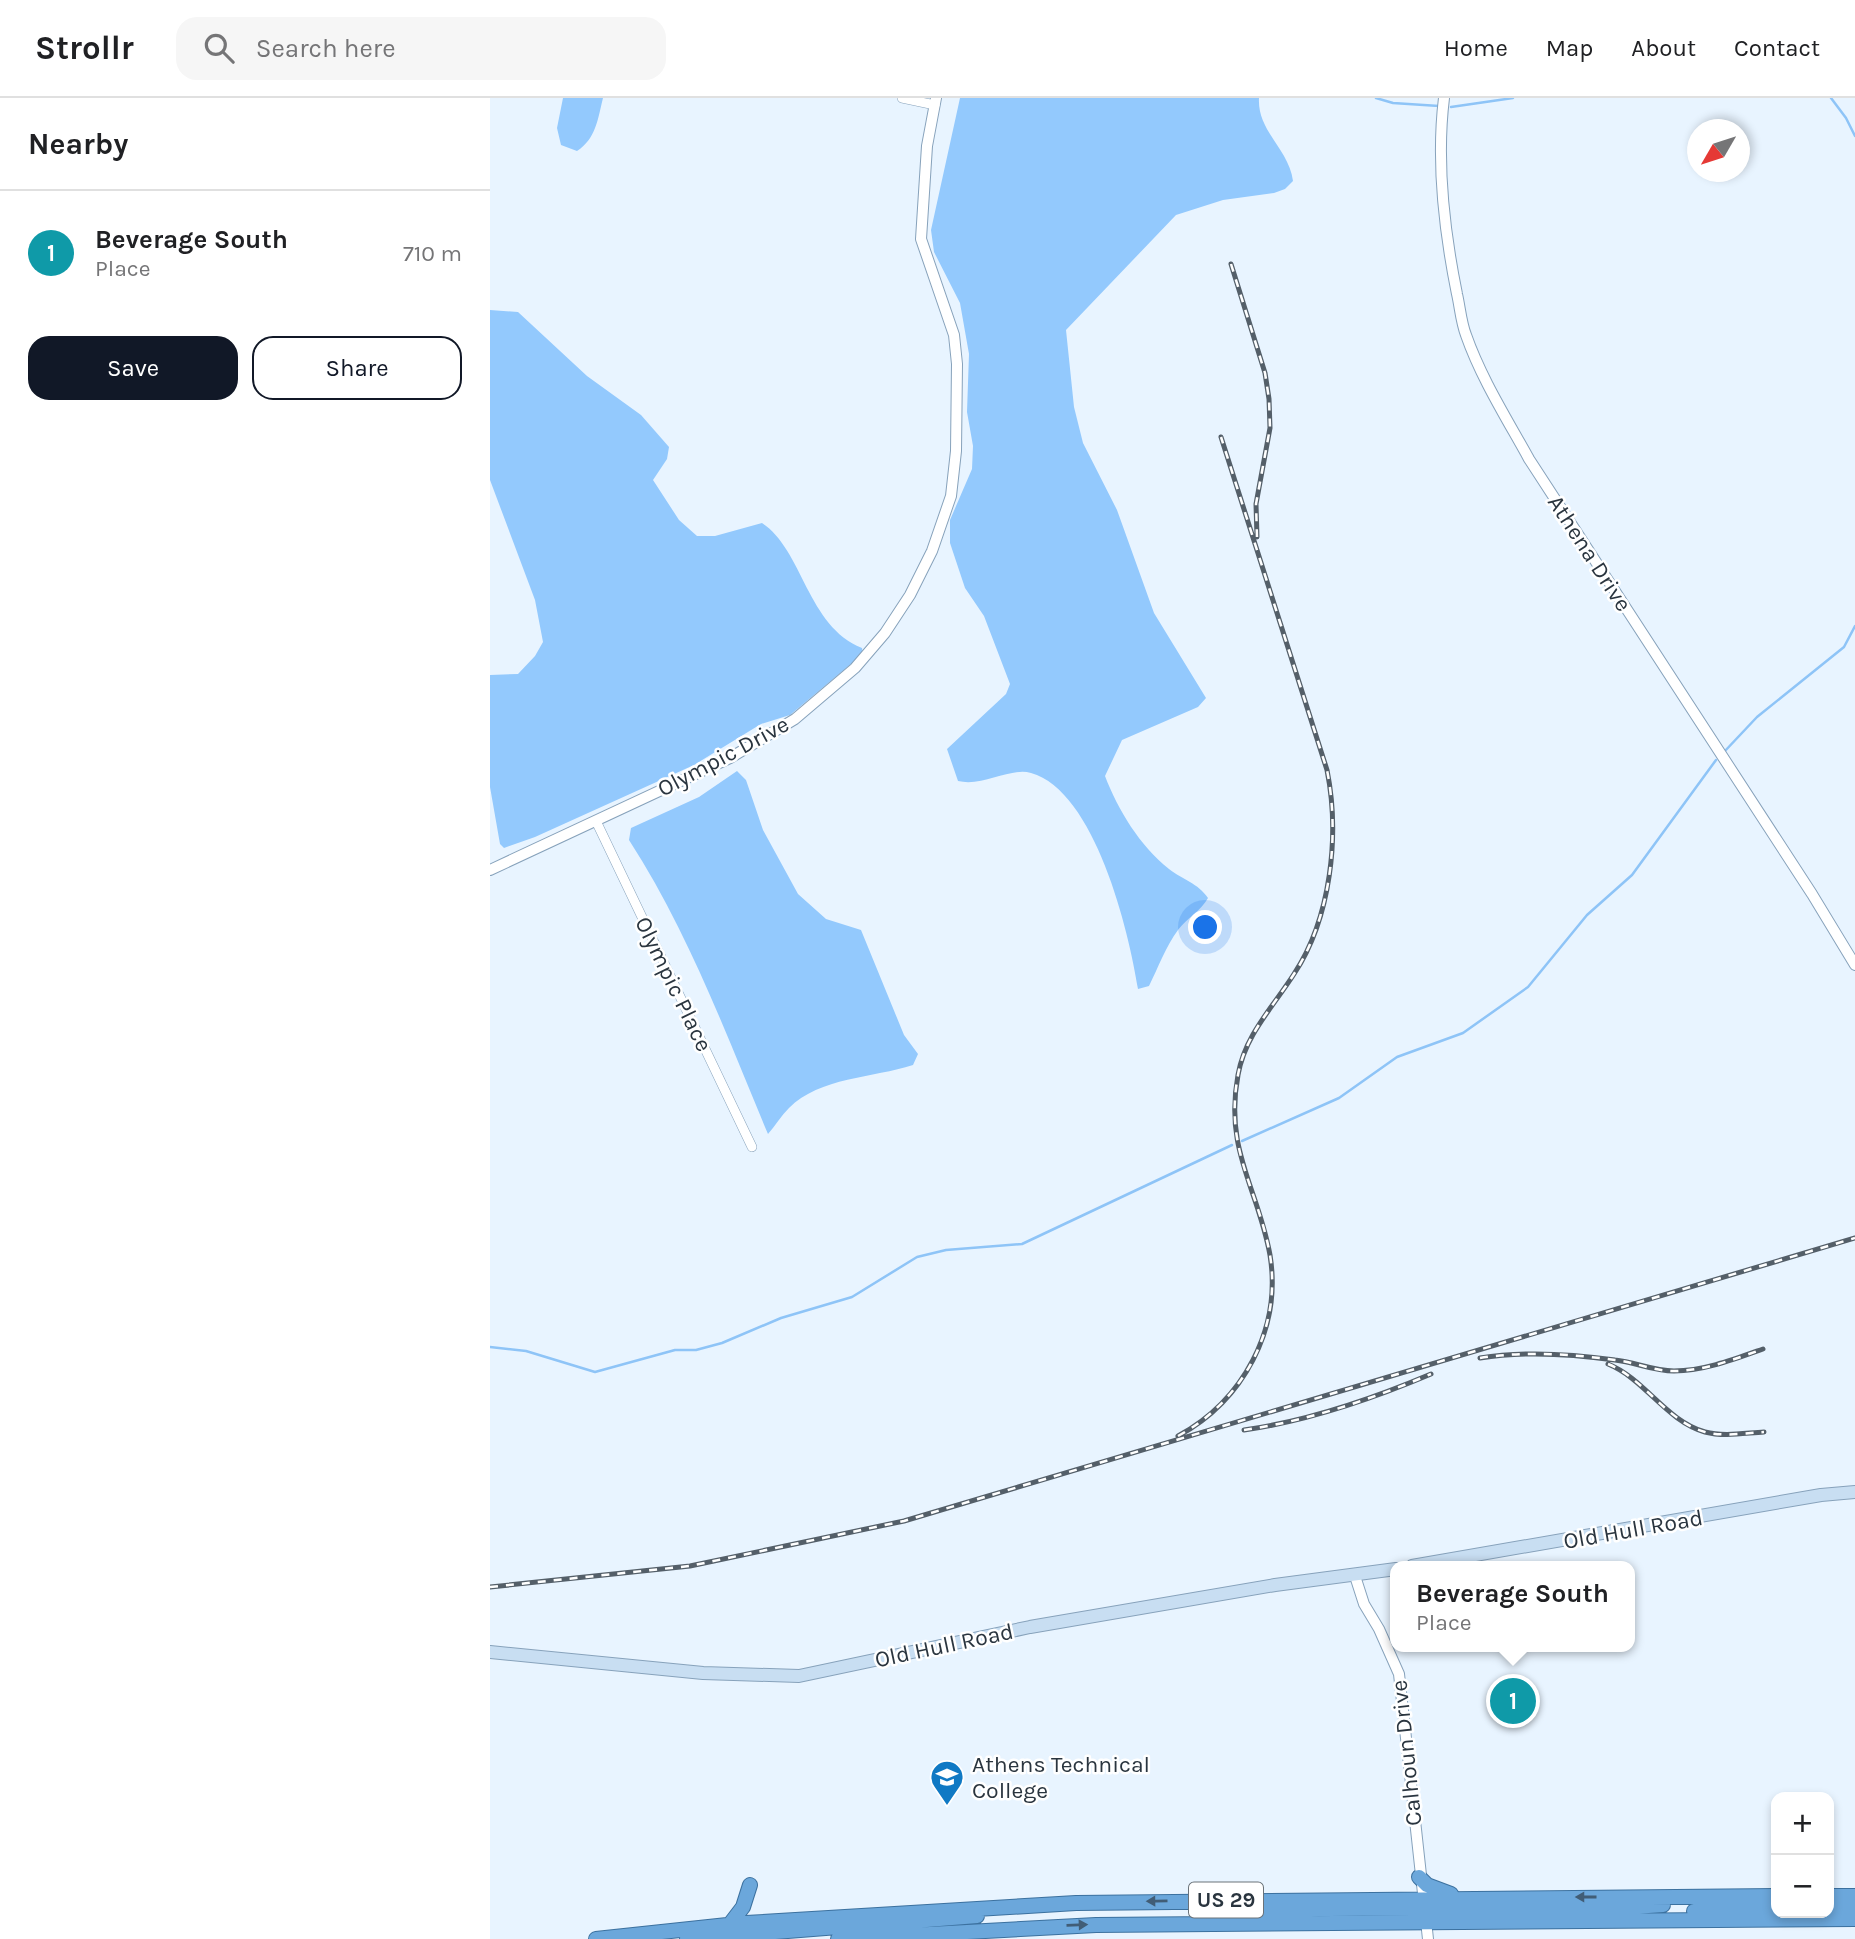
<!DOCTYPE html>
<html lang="en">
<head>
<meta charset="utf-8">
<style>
	:root { --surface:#fff; --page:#f6f6f6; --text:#202124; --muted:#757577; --line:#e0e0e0; --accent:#111827 }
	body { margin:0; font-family:Karla,sans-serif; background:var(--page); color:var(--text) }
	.controls { position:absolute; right:21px; bottom:21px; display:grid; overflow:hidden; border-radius:14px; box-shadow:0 4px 10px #0003 }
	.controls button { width:63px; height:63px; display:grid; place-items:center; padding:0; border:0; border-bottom:2px solid var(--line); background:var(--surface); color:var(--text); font:35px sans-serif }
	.compass { position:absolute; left:1197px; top:21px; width:63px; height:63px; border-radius:50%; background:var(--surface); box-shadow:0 4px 10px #0003; rotate:231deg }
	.you { position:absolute; left:716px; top:830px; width:24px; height:24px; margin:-18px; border:5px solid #fff; border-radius:50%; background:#1a73e8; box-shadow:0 0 0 10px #1a73e833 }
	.badge { display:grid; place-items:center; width:46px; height:46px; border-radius:50%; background:var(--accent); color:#fff; font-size:23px; font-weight:700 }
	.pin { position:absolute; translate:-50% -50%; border:4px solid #fff; box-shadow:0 2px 7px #0006 }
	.popup { position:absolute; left:900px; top:1463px; width:245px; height:91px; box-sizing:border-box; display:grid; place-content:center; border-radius:14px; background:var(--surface); filter:drop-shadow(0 2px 5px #0005); font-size:23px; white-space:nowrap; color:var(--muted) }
	.popup b { font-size:26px; color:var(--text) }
	.popup::after { content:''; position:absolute; left:50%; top:100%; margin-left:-14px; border:14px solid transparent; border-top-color:var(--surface) }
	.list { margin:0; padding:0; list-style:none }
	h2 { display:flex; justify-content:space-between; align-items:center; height:91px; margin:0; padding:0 28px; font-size:30px }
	h2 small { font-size:23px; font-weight:400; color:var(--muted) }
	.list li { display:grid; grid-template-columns:46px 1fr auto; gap:21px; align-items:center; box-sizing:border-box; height:126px; padding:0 28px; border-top:2px solid var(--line) }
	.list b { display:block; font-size:26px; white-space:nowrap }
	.list p { margin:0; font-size:23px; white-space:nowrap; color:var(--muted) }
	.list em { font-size:23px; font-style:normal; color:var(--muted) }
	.actions { display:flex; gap:14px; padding:21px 28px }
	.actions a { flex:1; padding:16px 0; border:2px solid var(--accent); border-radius:21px; text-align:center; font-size:24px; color:var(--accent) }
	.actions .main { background:var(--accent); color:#fff }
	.icon { flex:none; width:38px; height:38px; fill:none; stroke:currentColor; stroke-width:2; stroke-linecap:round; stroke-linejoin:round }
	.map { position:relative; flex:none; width:1365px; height:1841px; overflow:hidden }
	header { display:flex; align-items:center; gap:42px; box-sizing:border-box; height:98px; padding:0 35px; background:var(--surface); border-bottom:2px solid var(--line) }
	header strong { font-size:33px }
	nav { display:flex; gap:38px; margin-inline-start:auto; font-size:24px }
	.search { width:490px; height:63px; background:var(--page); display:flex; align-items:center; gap:18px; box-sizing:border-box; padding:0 24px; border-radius:21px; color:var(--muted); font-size:26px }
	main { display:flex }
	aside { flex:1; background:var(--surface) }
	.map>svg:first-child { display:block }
	.forest { fill:#93c9fd }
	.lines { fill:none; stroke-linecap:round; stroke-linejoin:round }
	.stream { stroke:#8ec4f7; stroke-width:2.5 }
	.minor-casing { stroke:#87a2bb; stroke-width:10 }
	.tertiary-casing { stroke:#87a2bb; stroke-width:12 }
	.secondary-casing { stroke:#87a2bb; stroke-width:14 }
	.trunk-casing { stroke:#3c719f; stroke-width:16 }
	.minor { stroke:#fff; stroke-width:9 }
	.tertiary { stroke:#fff; stroke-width:10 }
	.secondary { stroke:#c8def2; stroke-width:12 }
	.trunk { stroke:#6ba7db; stroke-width:14 }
	.rail-casing { stroke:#545f69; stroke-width:5 }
	.rail { stroke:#fff; stroke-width:2.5; stroke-dasharray:8; stroke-linecap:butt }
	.oneway { fill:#415d76 }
	.labels { text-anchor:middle; stroke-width:5; stroke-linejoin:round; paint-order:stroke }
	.shield { fill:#fff; stroke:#6a7279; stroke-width:2 }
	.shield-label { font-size:21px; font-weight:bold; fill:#2a353f }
	.street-label { font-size:23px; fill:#2a353f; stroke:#fff }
	.poi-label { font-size:23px; fill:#2a353f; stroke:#fff; text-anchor:start }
</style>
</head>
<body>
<header>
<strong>Strollr</strong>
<div class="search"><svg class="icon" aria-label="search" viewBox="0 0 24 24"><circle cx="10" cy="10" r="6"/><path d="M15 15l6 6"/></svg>Search here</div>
<nav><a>Home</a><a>Map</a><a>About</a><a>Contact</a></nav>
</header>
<main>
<aside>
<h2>Nearby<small></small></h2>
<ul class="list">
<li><span class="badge" style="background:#0f9aa8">1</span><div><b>Beverage South</b><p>Place</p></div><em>710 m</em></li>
</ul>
<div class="actions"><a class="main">Save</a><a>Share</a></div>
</aside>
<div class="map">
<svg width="1365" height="1841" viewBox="0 0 1365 1841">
	<rect width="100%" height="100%" fill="#e8f4ff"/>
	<path class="forest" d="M73 0H113C108 20 106 41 87 53L71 47 67 30Z
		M470 0H769C767 33 799 51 803 83L795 91 784 95 733 102 686 117 576 232 584 309 593 345 627 412 664 515 716 600 708 609 632 642 615 678C628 712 650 748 679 771 693 782 708 785 718 800 711 813 697 820 688 832 676 848 668 870 659 888L648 891C639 833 605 693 541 675 521 669 493 689 468 683L457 651 516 596 520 586 494 518 475 490 460 445V422L482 371 483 348 477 314 479 256 470 205 444 154 441 132Z
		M0 212 28 214 97 278 151 317 179 349 177 361 163 382 189 422 207 438H225L272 425C313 452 317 528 372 550L373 556 300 617 271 626 204 667 45 739 14 750 10 746 0 689V577L28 576 45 558 53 544 45 502 0 382Z
		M247 673 256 682 273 732 308 796 336 821 371 832 414 937 428 956 423 967C383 980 330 979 299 1010 291 1018 285 1028 278 1036 236 936 198 833 139 742L141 730 209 699Z"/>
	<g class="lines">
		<path class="stream" d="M886 0 903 5 949 8
			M1341 0 1356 20 1365 38
			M961 9 1023 0
			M1234 654 1267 619 1354 549 1365 528
			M752 1043 849 1000 907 959 973 935 1038 889 1097 817 1142 777 1226 662
			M0 1249 36 1253 105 1274 185 1252H206L232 1245 291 1220 362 1199 427 1159 456 1152 532 1146 742 1047"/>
		<defs>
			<path id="minor" d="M412 0 445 7
				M106 723 262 1049"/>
			<path id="tertiary" d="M954 0C946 65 954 132 967 196 970 209 971 224 976 237 991 280 1017 321 1039 361L1322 796 1365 867
				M0 772 240 660 305 621 365 570 395 535 420 497 442 453 461 398 466 353 467 266 464 237 431 141 437 48 446 0
				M865 1478 874 1506 889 1531 909 1576 938 1841"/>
			<path id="secondary" d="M922 1468 1331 1397 1365 1394
				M0 1554 213 1575 309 1578 540 1529 785 1487 906 1471"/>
			<path id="trunk" d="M929 1779 937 1787 961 1796
				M1339 1798H1365
				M1339 1808H1365
				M1204 1813 1286 1809
				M711 1816C865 1804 1019 1818 1173 1807
				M240 1826 253 1809 260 1787
				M106 1841 256 1825 586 1805 1286 1798
				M197 1841 487 1818
				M348 1841 606 1827 1365 1821"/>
		</defs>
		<use href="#minor" class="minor-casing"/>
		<use href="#tertiary" class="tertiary-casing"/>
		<use href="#secondary" class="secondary-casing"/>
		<use href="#trunk" class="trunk-casing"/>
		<use href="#minor" class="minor"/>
		<use href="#tertiary" class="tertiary"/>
		<use href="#secondary" class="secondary"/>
		<use href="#trunk" class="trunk"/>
		<defs>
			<path id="rail" d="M741 166 775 275 779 301 780 330 766 406 767 439
				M990 1260C1034 1253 1082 1256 1125 1262 1145 1264 1163 1273 1184 1273 1214 1273 1245 1261 1273 1251
				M1118 1266C1155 1281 1176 1323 1215 1334 1234 1339 1255 1335 1274 1334
				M754 1332C818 1323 882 1301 941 1276
				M688 1338C753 1303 792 1231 780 1157 768 1090 734 1052 748 977 755 937 783 909 804 876 841 820 850 737 837 672L731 339
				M0 1489 200 1468 414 1423 1365 1140"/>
		</defs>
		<use href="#rail" class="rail-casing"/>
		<use href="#rail" class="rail"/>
	</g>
	<defs><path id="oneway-solid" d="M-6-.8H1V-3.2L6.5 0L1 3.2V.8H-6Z" transform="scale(1.75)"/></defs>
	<g class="oneway">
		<use href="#oneway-solid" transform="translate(1096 1799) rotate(180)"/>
		<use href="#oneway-solid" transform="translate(667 1803) rotate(179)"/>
		<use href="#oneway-solid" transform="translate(587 1827) rotate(-2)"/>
	</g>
	<defs>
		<symbol id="university-pin" viewBox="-11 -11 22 30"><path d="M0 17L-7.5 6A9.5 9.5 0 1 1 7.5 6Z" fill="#1079c4" stroke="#fff"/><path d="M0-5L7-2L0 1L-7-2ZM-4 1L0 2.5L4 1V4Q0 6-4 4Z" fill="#fff"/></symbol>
	</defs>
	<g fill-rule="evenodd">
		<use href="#university-pin" x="438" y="1660" width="38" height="52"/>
	</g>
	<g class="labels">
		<rect class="shield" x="699" y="1784.5" width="74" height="35" rx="5"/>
		<g class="shield-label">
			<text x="736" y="1809">US 29</text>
		</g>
		<g class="street-label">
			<text transform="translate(1100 455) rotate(57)" y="8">Athena Drive</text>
			<text transform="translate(233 658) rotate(-28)" y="8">Olympic Drive</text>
			<text transform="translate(184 886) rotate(64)" y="8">Olympic Place</text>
			<text transform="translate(1143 1431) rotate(-10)" y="8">Old Hull Road</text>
			<text transform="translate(454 1547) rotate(-12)" y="8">Old Hull Road</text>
			<text transform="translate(916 1655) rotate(-96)" y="8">Calhoun Drive</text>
		</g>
		<g class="poi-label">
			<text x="482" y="1674">Athens Technical<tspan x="482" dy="26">College</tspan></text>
		</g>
	</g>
</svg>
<div class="controls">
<button>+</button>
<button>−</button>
</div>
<svg class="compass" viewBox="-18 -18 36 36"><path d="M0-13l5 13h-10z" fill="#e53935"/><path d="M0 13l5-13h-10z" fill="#757577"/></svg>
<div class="you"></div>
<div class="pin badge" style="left:1023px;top:1603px;background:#0f9aa8">1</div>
<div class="popup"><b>Beverage South</b>Place</div>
</div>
</main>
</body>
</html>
